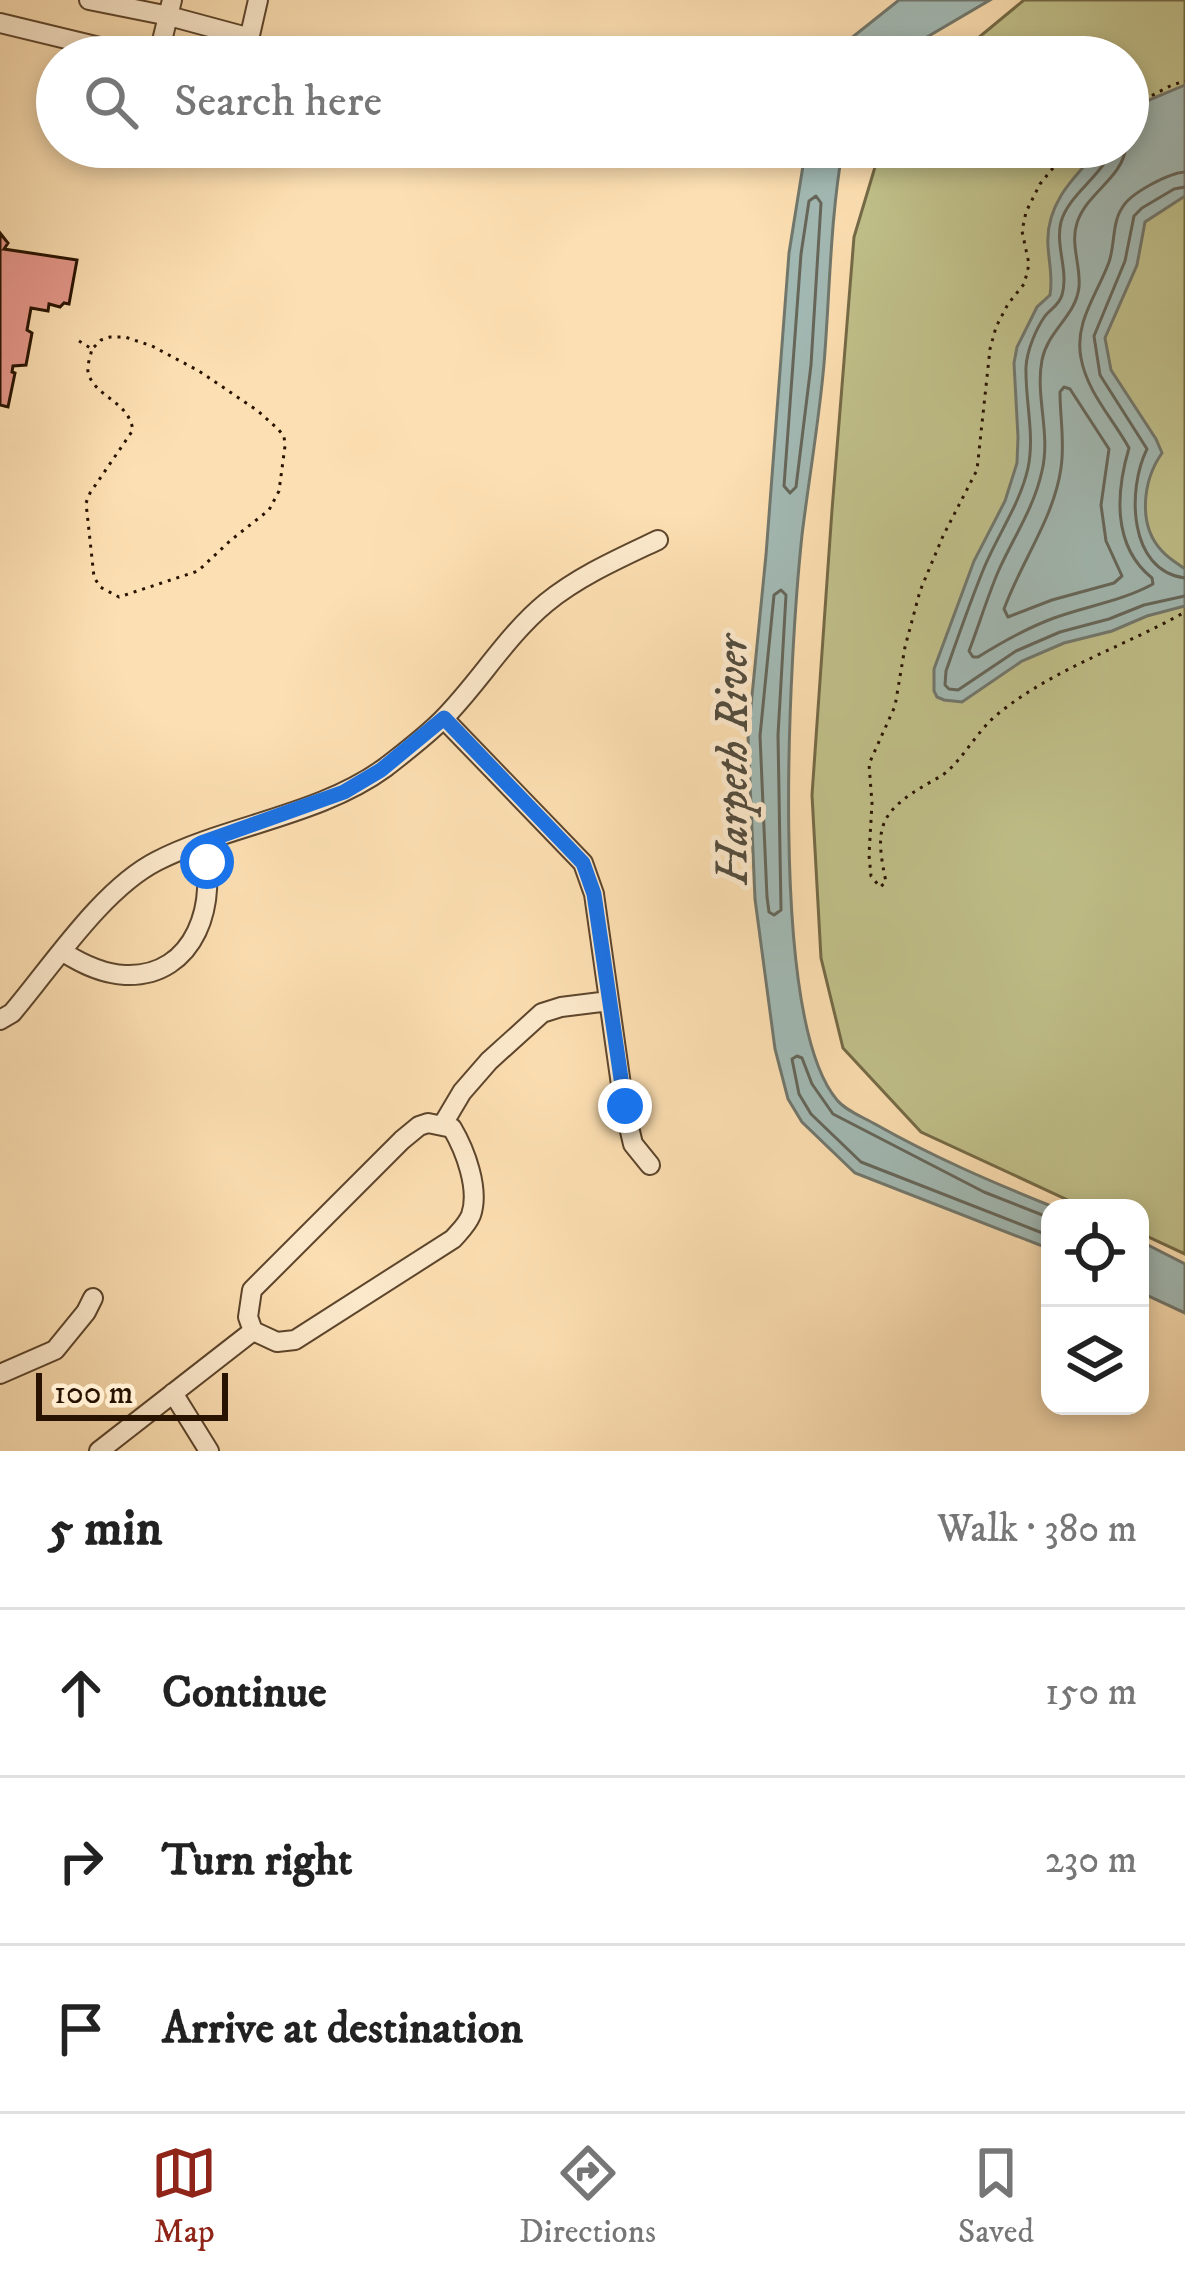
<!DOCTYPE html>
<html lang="en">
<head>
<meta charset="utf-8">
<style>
	:root { --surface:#fff; --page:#f6f6f6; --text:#222; --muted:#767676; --line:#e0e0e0; --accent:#8f2418 }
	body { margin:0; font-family:"IM FELL DW Pica",serif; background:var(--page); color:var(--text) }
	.controls { position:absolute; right:36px; bottom:36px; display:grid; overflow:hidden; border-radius:24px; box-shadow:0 6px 18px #0003 }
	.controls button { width:108px; height:108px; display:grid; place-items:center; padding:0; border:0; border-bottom:3px solid var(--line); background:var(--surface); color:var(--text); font:60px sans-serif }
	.scale { position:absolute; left:36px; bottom:30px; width:192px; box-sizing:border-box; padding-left:12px; border:6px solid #281200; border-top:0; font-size:33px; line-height:42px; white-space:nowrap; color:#281200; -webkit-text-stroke:9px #fdeacd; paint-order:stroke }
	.stop { position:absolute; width:36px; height:36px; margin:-27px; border:9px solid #1a73e8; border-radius:50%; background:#fff }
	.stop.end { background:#1a73e8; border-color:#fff; box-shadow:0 3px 12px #0008 }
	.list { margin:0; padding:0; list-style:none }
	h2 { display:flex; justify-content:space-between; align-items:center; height:156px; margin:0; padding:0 48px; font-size:51px }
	h2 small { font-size:39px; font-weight:400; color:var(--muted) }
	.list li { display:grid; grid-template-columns:78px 1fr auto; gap:36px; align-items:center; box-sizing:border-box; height:168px; padding:0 48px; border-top:3px solid var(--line) }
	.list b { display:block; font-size:45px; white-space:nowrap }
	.list em { font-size:39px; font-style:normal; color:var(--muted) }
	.icon { flex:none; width:66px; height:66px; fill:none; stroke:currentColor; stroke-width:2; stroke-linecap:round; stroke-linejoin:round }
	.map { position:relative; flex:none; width:1185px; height:1451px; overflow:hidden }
	.search { position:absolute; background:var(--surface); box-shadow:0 6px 18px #0003; left:36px; right:36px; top:36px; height:132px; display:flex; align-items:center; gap:30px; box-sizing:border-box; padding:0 42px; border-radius:66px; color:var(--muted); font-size:45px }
	.sheet { height:660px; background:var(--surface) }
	nav { display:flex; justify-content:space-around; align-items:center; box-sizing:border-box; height:168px; border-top:3px solid var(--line); background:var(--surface); font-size:33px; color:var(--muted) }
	nav a { display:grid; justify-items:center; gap:6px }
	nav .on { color:var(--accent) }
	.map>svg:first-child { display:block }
	.green { fill:#c1c18b; stroke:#746a46; stroke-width:3 }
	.water { fill:#a2bab5; stroke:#71776d; stroke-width:3 }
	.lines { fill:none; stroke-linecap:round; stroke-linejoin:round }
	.shore { stroke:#65665a; stroke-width:3 }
	.building { fill:#e6978b; stroke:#281200; stroke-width:3 }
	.minor-casing { stroke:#5d452c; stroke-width:22 }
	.path { stroke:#281200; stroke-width:3; stroke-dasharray:3 6; stroke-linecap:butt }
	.minor { stroke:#fdeacd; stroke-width:18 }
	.route { stroke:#1a73e8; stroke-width:15 }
	.labels { text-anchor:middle; stroke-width:10; stroke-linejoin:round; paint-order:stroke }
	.water-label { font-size:45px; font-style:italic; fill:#534d3f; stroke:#fdeacd }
</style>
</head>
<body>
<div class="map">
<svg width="1185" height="1451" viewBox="0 0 1185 1451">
	<rect width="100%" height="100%" fill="#fcdfb2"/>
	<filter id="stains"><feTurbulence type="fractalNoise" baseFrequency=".00167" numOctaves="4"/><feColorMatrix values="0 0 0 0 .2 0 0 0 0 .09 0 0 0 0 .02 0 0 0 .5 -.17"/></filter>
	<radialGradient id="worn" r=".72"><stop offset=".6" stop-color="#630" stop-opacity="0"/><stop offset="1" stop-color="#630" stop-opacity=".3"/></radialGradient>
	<path class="green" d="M1024 0H1185V1254L1140 1233V1208H1085L921 1132 843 1048 821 958 812 795 832 510 854 237 881 147H1128V57H955Z"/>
	<path class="water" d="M899 0H990L893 57H834L845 43Z
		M1185 85V196L1145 222 1137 265 1105 338 1111 370 1156 439 1162 453C1143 480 1137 525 1162 551 1168 558 1178 564 1185 569V606L1147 616 1112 631 1064 643 1022 661 962 702 944 700 937 697 934 691V669L974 561 1005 501 1017 463 1018 437 1014 363 1017 347 1037 307 1050 295C1053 278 1049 263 1048 246 1045 203 1075 176 1102 147H1128V121L1149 100Z
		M806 147H843C830 219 830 291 824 364 819 421 809 478 802 535 790 648 767 1017 837 1100 846 1111 863 1117 875 1124 933 1157 994 1183 1056 1208H1050V1249L855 1173 802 1122 788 1099 775 1049 755 899 748 736 766 555 789 253Z
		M1140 1241 1185 1264V1313L1140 1292Z"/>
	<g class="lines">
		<path class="shore" d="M1110 147C1108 173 1069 192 1061 222 1055 246 1069 271 1062 295 1059 305 1052 308 1045 316 1036 329 1027 350 1026 367 1025 400 1035 435 1028 468 1020 504 998 534 984 568 970 602 958 637 946 671L945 685 949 689 958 690 1016 651 1060 632 1109 619 1144 605 1185 596
			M1126 147C1122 179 1087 192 1077 223 1070 244 1081 266 1079 287 1076 316 1048 330 1042 360 1035 396 1051 434 1042 471 1034 508 1013 538 998 572 987 598 979 625 969 651L973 657H978C1002 642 1027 628 1054 618 1087 606 1122 601 1153 584L1152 578C1112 546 1116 492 1129 448 1113 419 1087 392 1081 358 1074 322 1097 295 1109 262 1115 245 1112 223 1122 208 1130 193 1169 173 1185 172
			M1185 187 1174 189 1142 208 1134 216 1125 261 1094 336 1100 375 1147 449C1127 489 1128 571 1185 578
			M816 196 821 203 811 365 796 487 790 493 784 486 801 254 809 201Z
			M1064 387 1070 389 1109 449 1101 505 1106 541 1122 576 1114 583 1052 600 1008 617 1004 609C1021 562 1054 518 1061 468 1065 442 1060 418 1060 392Z
			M781 590 786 595 778 735 781 910 774 915 769 912 767 897 760 736 774 595Z
			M1050 1218 984 1192 833 1114 812 1084 802 1058 797 1056 792 1059 799 1094 811 1114 861 1162 1050 1236"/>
	</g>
	<path class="building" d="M0 233 8 243 4 249 77 260 69 304 64 303 60 307 49 304 48 311 31 308 27 330 32 333 26 365 13 366 12 372 15 373 8 407 0 405Z"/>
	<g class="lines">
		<defs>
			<path id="minor" d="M89 0 169 16 247 37
				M0 23 141 57
				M158 57 172 0
				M245 57 258 0
				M444 719 583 863 594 894 624 1106 633 1144 650 1165
				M63 952C82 964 102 974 125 975 196 978 220 900 201 843
				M0 1020 12 1013C52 966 102 889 157 861 230 824 319 816 386 767 405 752 425 737 442 720 479 683 506 636 546 603 579 576 620 558 658 540
				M428 1123 452 1128C465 1150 480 1189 471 1215 467 1225 460 1231 453 1239L295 1340 277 1342 253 1331 248 1317 252 1290 402 1140 419 1126Z
				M443 1124 462 1092 489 1061 542 1013 561 1007 609 1001
				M0 1374 55 1350 86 1312 93 1298
				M173 1393 209 1451
				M99 1451 253 1331"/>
		</defs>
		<use href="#minor" class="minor-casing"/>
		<path class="path" d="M1128 108 1172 85 1185 81
			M1070 147 1040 184 1026 212 1022 231 1029 264 1027 273 1024 284 1008 304 996 327 990 349 977 470 943 536 920 591 905 647 895 706 869 764 872 803 869 855 871 876 880 887 886 882C876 834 876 815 919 789 929 782 942 777 950 769 968 751 979 729 999 713 1055 668 1123 647 1185 612
			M79 341 92 349 101 340 110 337H125L152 346 199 371 258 411 277 428 284 436 285 446 279 491 269 510 231 540 198 571 119 597 100 587 94 577 86 503 90 493 133 430C128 402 101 399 90 378 85 370 90 358 92 349"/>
		<use href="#minor" class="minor"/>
	</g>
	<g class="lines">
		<path class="route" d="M207 862 201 843 344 792 381 770 444 718 583 863 594 894 625 1106"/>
	</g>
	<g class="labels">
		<g class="water-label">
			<text transform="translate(731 760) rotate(-90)" y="16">Harpeth River</text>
		</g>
	</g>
	<rect width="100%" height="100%" filter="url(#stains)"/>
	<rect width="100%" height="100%" fill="url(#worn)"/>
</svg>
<div class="controls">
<button><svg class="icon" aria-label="locate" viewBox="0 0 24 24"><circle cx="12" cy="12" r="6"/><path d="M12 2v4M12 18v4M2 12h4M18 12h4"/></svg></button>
<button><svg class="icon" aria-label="layers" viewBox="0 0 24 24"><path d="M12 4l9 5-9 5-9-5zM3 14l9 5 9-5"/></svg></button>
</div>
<div class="scale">100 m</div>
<div class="stop" style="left:207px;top:862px"></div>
<div class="stop end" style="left:625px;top:1106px"></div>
<div class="search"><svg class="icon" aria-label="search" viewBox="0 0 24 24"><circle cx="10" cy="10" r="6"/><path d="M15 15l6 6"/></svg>Search here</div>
</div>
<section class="sheet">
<h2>5 min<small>Walk · 380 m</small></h2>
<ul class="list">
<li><svg class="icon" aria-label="ahead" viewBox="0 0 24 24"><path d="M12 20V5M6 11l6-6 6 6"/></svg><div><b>Continue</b></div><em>150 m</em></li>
<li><svg class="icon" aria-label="right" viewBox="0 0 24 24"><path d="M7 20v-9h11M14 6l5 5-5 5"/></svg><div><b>Turn right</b></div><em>230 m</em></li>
<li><svg class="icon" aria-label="arrive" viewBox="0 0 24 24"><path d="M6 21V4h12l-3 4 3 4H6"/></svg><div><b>Arrive at destination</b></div></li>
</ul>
</section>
<nav>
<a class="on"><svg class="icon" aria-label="map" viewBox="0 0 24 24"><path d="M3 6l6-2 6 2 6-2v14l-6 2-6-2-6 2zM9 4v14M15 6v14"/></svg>Map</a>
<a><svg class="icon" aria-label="directions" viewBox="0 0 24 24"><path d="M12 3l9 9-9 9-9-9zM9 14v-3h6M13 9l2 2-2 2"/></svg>Directions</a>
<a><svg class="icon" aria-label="saved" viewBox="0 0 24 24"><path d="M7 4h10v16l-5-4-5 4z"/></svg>Saved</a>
</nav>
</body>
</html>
